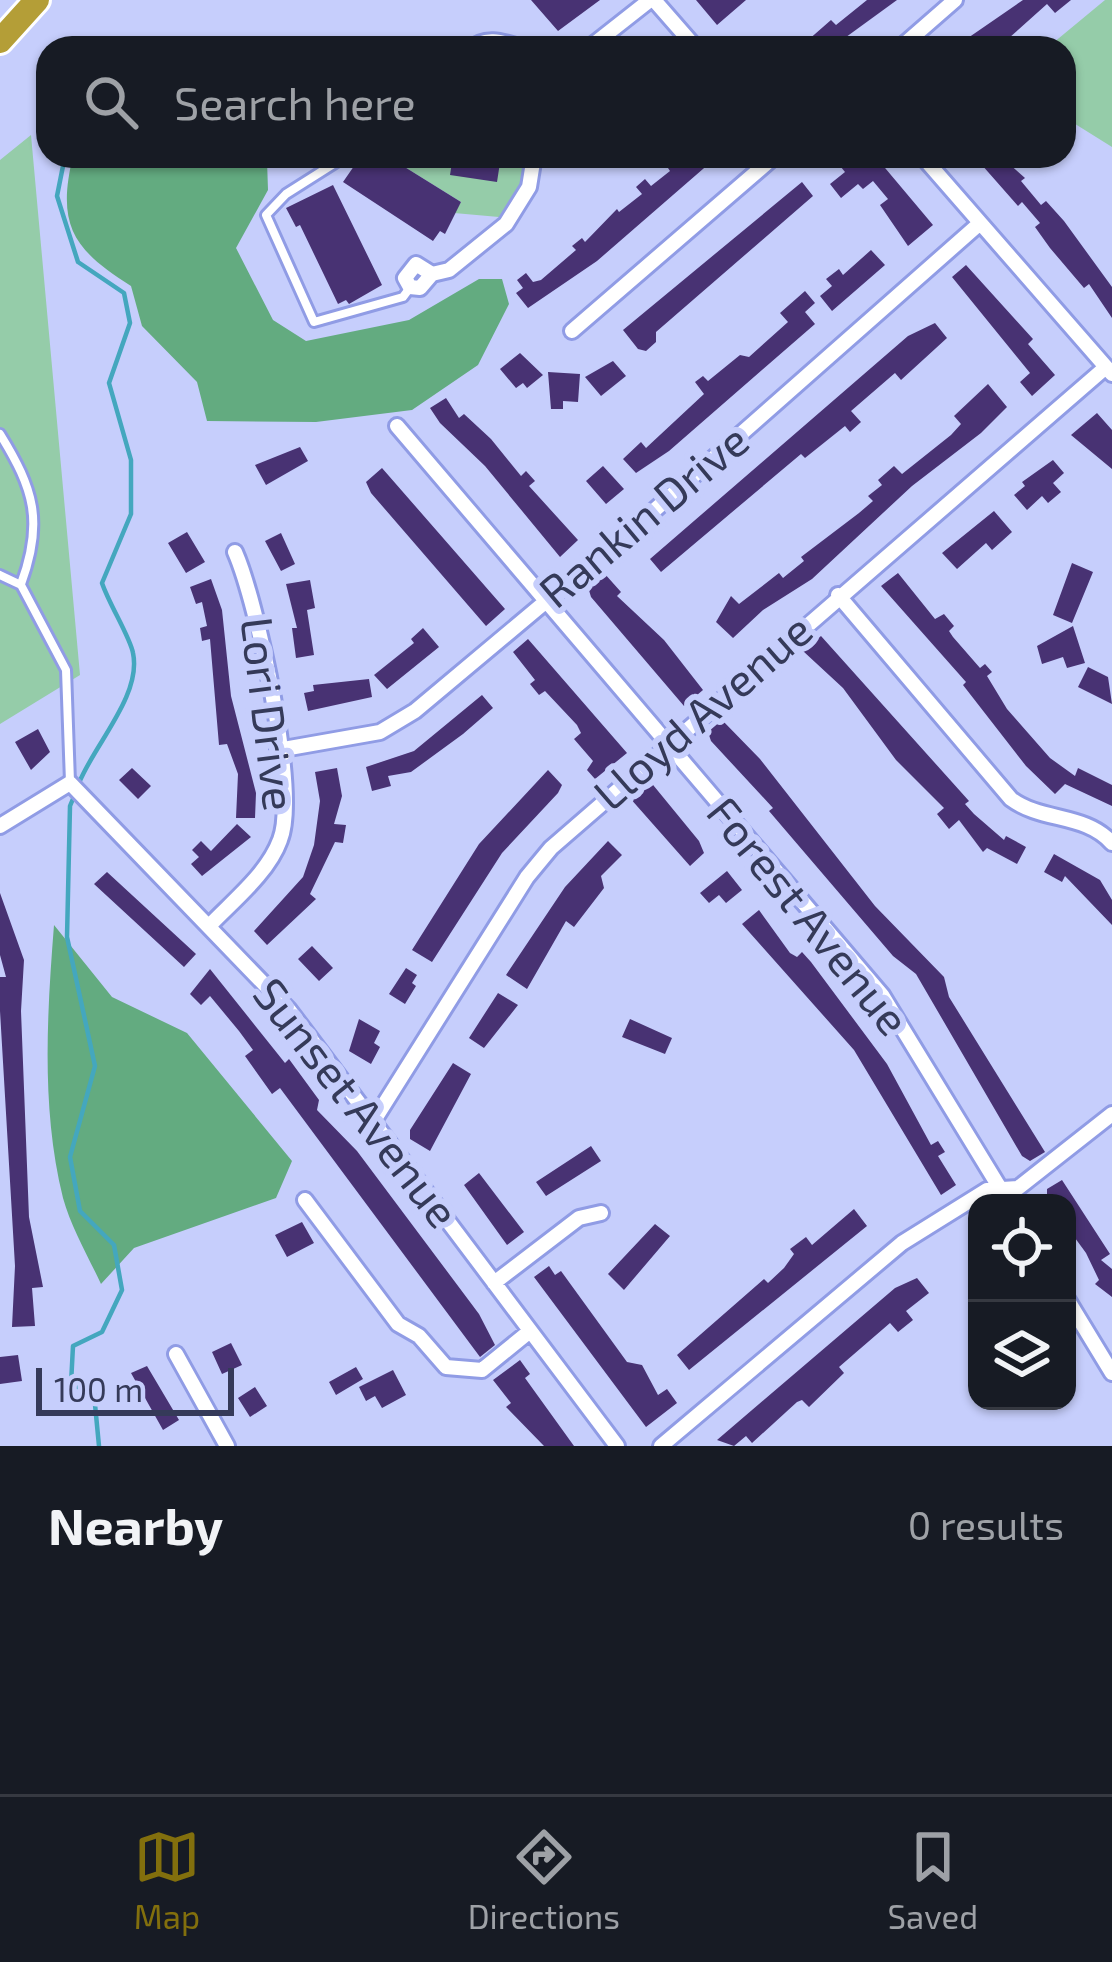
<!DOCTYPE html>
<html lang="en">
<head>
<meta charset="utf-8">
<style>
	:root { --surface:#171b24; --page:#242831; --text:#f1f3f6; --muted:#9ea1a6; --line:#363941; --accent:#826f0d }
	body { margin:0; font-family:"Exo 2",sans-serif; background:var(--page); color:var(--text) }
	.controls { position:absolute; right:36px; bottom:36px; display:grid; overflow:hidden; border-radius:24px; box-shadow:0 3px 9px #0004 }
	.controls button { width:108px; height:108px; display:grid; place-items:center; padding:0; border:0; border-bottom:3px solid var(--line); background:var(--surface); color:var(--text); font:60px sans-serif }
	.scale { position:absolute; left:36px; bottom:30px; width:198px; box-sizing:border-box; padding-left:12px; border:6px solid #353a59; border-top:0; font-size:33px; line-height:42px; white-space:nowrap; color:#353a59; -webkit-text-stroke:9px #c6cefc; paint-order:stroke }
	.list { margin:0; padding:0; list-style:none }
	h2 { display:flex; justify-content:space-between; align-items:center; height:156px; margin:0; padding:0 48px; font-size:51px }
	h2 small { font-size:39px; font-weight:400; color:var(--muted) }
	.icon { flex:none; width:66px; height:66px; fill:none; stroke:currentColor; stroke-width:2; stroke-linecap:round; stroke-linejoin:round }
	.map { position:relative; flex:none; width:1112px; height:1446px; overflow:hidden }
	.search { position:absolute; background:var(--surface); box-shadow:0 3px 9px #0004; left:36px; right:36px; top:36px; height:132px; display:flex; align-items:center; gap:30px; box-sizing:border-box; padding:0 42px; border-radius:36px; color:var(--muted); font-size:45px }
	.sheet { height:348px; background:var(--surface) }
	nav { display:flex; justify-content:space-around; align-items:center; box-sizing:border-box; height:168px; border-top:3px solid var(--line); background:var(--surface); font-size:33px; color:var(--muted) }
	nav a { display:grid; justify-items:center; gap:6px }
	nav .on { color:var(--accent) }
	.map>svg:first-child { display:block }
	.green { fill:#95cca9 }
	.forest { fill:#63ab80 }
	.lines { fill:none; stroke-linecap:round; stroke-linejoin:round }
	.stream { stroke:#44a7be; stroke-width:4.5 }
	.building { fill:#483273 }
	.service-casing { stroke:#909ce5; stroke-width:14 }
	.minor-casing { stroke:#909ce5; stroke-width:20 }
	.motorway-casing { stroke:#fff; stroke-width:30 }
	.service { stroke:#fff; stroke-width:8 }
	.minor { stroke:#fff; stroke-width:14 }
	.motorway { stroke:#b49e37; stroke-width:24 }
	.labels { text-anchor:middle; stroke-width:12; stroke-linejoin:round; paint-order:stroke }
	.street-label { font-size:45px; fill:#353a59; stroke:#c6cefc }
</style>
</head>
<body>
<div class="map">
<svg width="1112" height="1446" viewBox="0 0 1112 1446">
	<rect width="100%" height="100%" fill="#c6cefc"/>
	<path class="green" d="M1105 0H1112V147L1064 117V48H1047Z
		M31 135 80 675 0 724V160Z
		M387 156H525L521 183 499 217 454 213 461 202Z"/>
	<path class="forest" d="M73 156 267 160 268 190 236 248 273 320 306 341 409 320 479 279H502L509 304 478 365 412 410 316 422 207 421 197 382 142 326 131 286C74 250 56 226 73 156Z
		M54 925 112 997 187 1033 292 1161 276 1198 134 1248 101 1284C88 1256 71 1227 63 1198 41 1109 47 1015 54 925Z"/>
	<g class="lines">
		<path class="stream" d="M93 39V48
			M65 156 57 196 78 262 124 293 130 323 109 383 131 460V514L102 583C109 604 130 637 133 653 142 695 94 745 79 783
			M75 794 70 806 67 937 95 1066 70 1157 80 1211 114 1245 122 1290 102 1332 73 1346 71 1384 94 1394 99 1446"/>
	</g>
	<path class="building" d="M531 0H600L558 31Z
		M696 0H746L717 25Z
		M867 0H897L831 48H799L831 20 836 25Z
		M1023 0H1071L1055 13 1047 4 1009 38 1017 48H972L965 40Z
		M361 156H387L461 202 445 234 440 231 433 241 343 182Z
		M453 156H501L497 182 450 175Z
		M678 156H706L711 162 597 261 528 308 516 293 523 288 517 280 526 273 533 282 541 280 576 250 572 246 582 238 585 242 617 209 619 212 642 194 636 187 645 179 651 186 670 171 666 165Z
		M832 156H875L933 225 908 246 880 205 888 199 873 181 863 189 858 184 841 198 830 184 845 172Z
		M974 156H1000L1025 178 1021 181 1041 205 1046 201 1064 221 1112 287V318L1089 284 1084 288 1050 248 1035 227 1040 223 1022 202 1018 206Z
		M802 182 813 196 656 332V342L646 351 638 349 623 330Z
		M333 185 382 285 349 304 346 300 338 304 300 225 296 227 286 208Z
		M871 250 885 265 832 311 820 296 832 286 826 279 839 269 843 275Z
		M966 265 1033 339 1028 344 1055 375 1032 396 1020 382 1030 373 952 277Z
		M805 291 815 303 805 312 815 324 669 451 636 473 623 459 641 442 646 448 704 394 695 382 703 376 708 381 740 355 749 357 788 322 780 313Z
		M935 323 947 338 901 380 895 373 851 411 861 422 850 432 845 426 805 458 801 454 661 572 650 559 908 336Z
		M520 353 543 375 527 388 523 383 516 388 500 369Z
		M613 361 626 376 601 396 585 377Z
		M548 372 580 374 578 402 563 401V409H551Z
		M988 384 1007 407 981 433 912 486 812 579 763 610 733 638 716 622 731 596 739 604 779 573 783 578 804 561 801 557 859 513 873 501 868 496 882 485 878 480 894 466 902 474 951 435 961 424 954 416Z
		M446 398 459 418 464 414 491 439 521 476 526 471 535 481 529 486 578 540 560 557 485 466 440 423 430 408Z
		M1097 413 1112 430V469L1071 435Z
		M300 447 308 461 266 485 255 465Z
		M1053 460 1064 473 1053 483 1061 492 1048 503 1042 496 1027 510 1014 495 1025 486 1022 482Z
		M603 466 624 489 606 504 586 481Z
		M382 468 505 609 486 626 371 493 366 482Z
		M994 511 1012 532 992 550 986 543 957 569 942 553Z
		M187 532 205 562 186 573 168 543Z
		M281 533 295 564 281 571 265 541Z
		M1072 563 1093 572 1072 623 1053 615Z
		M604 573 621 592 617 596 664 640 703 690 684 706 591 597 588 587Z
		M898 573 935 619 944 614 954 626 949 631 953 637 980 668 985 664 992 672 987 676 1007 709 1050 758 1075 776 1078 768 1112 785V806L1065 784 1055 794 1026 766 963 685 966 682 881 586Z
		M211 579 222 610 231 696 256 793 255 818H236L238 774 227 744 219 745 210 639 202 641 200 628 207 626 202 602 196 604 190 587Z
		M310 580 315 608 307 610 314 655 296 658 292 628H297L286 584Z
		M1073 626 1085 663 1067 668 1063 657 1042 664 1037 646Z
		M423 628 439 647 387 689 374 675 414 643 411 639Z
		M821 636 969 801 965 804 974 814 1004 840 1006 836 1026 847 1017 864 987 848 983 852 959 820 949 829 937 814 944 808 896 760 843 688 803 651Z
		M528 639 627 753 595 779 587 770 593 761 574 739 581 733 577 725 545 691 539 695 530 684 535 680 513 652Z
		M1088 667 1108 677 1112 704 1078 687Z
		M369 679 372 697 308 711 304 693 314 691 313 685Z
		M482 695 493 708 463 734 411 772 388 776 391 786 372 791 366 767 414 751Z
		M722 720 760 759 875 906 944 977 949 997 1045 1152 1030 1161 1022 1156 916 974 893 956 769 811 773 808 711 741 708 732Z
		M38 729 50 752 31 770 15 742Z
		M132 768 151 786 138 799 119 780Z
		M337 768 342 796 334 824 346 825 343 843 335 842 310 894 316 899 267 945 254 931 303 877 314 845 320 801 315 772Z
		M548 770 562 785 558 793 502 853 432 962 412 950 479 844Z
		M649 780 699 841 704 853 690 866 629 797Z
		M237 824 251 837 202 876 191 864 199 857 192 850 201 841 211 851Z
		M608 841 622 855 601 876 604 888 574 927 566 921 527 989 506 975 565 887Z
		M1054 854 1100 880 1112 900V925L1065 876 1062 882 1044 872Z
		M727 871 742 890 726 903 719 895 709 903 700 893Z
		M107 872 196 954 184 967 94 884Z
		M0 893 24 960 21 1011 29 1217 43 1287 32 1288 35 1326 12 1327 15 1266 0 1011V977H6L0 955Z
		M759 910 790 953 797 957 802 952 811 962 887 1064 931 1145 938 1141 945 1152 938 1156 956 1185 941 1195 854 1050 742 924Z
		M312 946 333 968 319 981 298 959Z
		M406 968 417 975 412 983 416 986 405 1004 389 994Z
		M210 969 285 1063 289 1059 319 1100 317 1110 357 1151 479 1314 495 1345 480 1357 280 1088 272 1094 245 1056 253 1050 239 1031 210 996 201 1005 190 994Z
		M498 993 518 1005 484 1048 469 1038Z
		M359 1019 380 1031 374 1043 380 1047 371 1064 349 1051Z
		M630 1019 672 1038 665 1054 622 1037Z
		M453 1063 471 1074 430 1151 410 1139V1130Z
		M591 1146 601 1161 546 1196 536 1182Z
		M479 1173 524 1232 507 1245 464 1185Z
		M1062 1180 1110 1254 1101 1260 1112 1269V1297L1095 1284 1099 1280 1086 1253 1067 1227V1203H1052L1047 1196V1189Z
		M854 1209 867 1226 689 1370 677 1355 764 1279 768 1283 784 1268 794 1254 790 1249 806 1237 812 1245Z
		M302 1222 314 1243 287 1257 275 1235Z
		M655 1224 670 1236 624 1290 608 1274Z
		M549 1266 555 1275 561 1271 627 1362 642 1365 658 1395 667 1389 677 1403 646 1427 534 1277Z
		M917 1278 929 1293 906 1311 913 1320 898 1332 890 1323 839 1367 844 1373 809 1407 802 1400 797 1402 752 1443 746 1436 734 1446 717 1440 895 1288Z
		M231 1343 242 1365 222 1374 212 1352Z
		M18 1355 22 1381 0 1384V1357Z
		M520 1360 530 1374 525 1378 574 1446H544L506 1407 511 1403 493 1380Z
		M147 1366 179 1420 163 1430 131 1373Z
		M356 1367 363 1379 336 1395 329 1382Z
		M393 1370 406 1395 382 1408 375 1396 366 1401 359 1387Z
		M255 1387 267 1406 250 1417 238 1398Z"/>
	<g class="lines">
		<defs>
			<path id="service" d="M467 48C487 30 508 41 532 48
				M346 156 286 194 266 215 314 322 403 297 409 289
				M0 434C34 489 44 522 21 584
				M0 575 21 585 66 670 70 782"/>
			<path id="minor" d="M654 0 696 48
				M589 48 650 0
				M900 48 955 0
				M922 156 1112 374
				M432 274 416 264 405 278 410 287 420 288 432 274 449 270 506 224 529 187 534 156
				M572 331 775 156
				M397 426 882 995 1009 1203
				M838 595 1011 799C1042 822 1085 813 1112 843
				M278 750 380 732 415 711 649 515 979 224
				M0 826 70 783 289 1010 617 1446
				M210 925C234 900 268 873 280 840 299 793 257 602 235 552
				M373 1122 527 877 551 848 1106 367
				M305 1200 398 1324 419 1336 446 1367 482 1370 530 1331
				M494 1283 579 1218 601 1213
				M1067 1299 1112 1373
				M176 1354 227 1446
				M661 1446 902 1243 987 1190 1018 1188 1112 1114"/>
			<path id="motorway" d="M0 41 37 0"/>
		</defs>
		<use href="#service" class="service-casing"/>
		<use href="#minor" class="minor-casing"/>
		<use href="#motorway" class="motorway-casing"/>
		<use href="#service" class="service"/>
		<use href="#minor" class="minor"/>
		<use href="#motorway" class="motorway"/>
	</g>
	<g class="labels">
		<g class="street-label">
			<text transform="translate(644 516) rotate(-40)" y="16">Rankin Drive</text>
			<text transform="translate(703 712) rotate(-41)" y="16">Lloyd Avenue</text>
			<text transform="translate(268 714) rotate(83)" y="16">Lori Drive</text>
			<text transform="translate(808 916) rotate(51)" y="16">Forest Avenue</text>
			<text transform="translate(356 1103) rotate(52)" y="16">Sunset Avenue</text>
		</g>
	</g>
</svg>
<div class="controls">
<button><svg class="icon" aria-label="locate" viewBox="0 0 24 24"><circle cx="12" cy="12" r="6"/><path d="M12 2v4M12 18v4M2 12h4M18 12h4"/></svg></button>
<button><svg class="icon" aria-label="layers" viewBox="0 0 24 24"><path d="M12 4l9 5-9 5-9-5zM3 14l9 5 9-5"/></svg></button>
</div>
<div class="scale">100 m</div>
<div class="search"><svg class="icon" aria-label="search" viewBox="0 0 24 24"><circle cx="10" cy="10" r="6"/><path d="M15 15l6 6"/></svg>Search here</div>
</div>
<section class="sheet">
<h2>Nearby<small>0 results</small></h2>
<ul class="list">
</ul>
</section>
<nav>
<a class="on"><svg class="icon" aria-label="map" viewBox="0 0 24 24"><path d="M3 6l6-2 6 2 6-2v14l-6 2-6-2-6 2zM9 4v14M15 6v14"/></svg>Map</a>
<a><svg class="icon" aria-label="directions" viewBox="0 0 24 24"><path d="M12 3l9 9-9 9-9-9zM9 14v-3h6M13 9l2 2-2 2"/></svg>Directions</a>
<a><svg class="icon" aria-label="saved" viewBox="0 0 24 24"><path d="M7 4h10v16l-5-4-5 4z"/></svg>Saved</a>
</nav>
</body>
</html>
